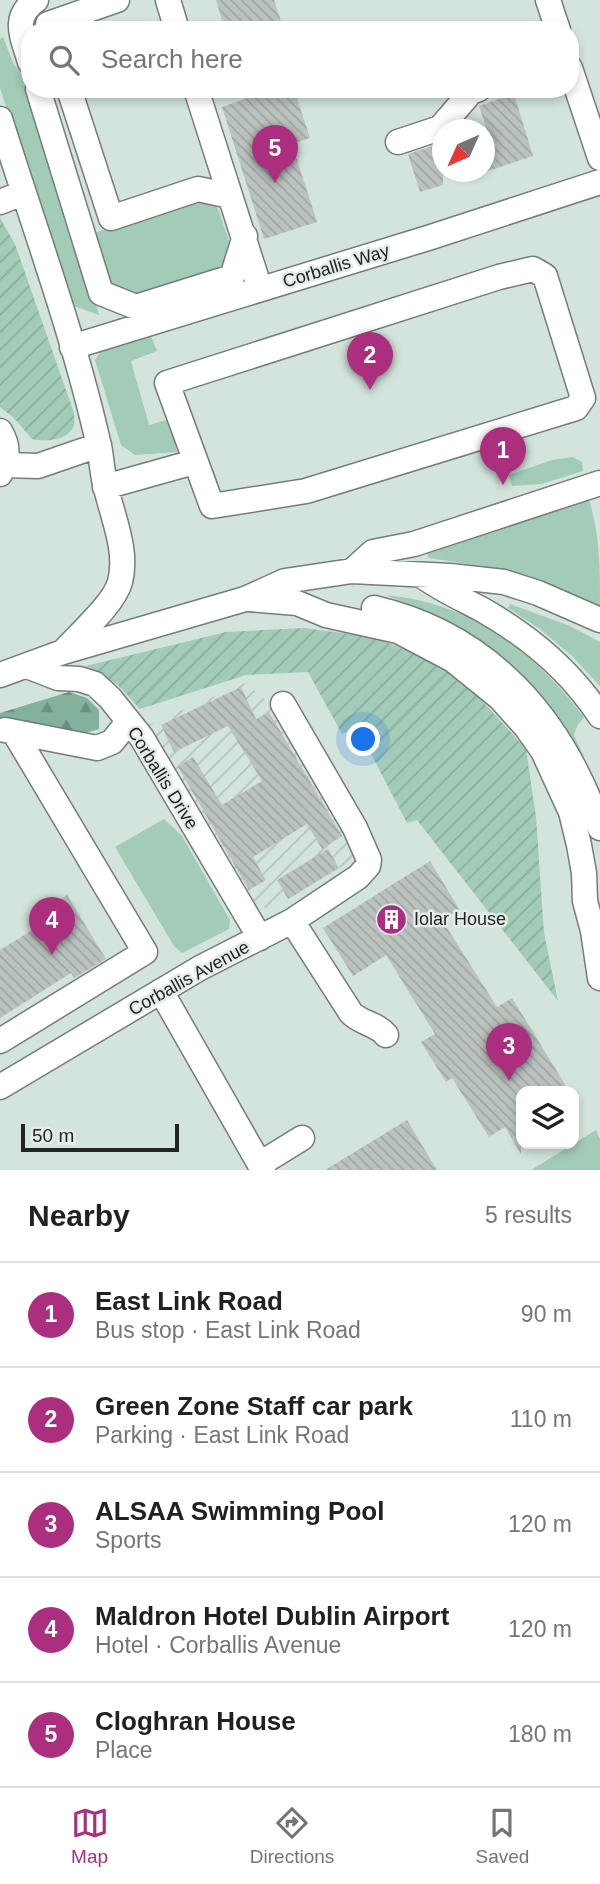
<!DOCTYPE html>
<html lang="en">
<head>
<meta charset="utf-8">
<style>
	:root { --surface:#fff; --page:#f6f6f6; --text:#202124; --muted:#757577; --line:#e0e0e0; --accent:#ab2e7f }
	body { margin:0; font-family:Arial,sans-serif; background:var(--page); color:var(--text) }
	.controls { position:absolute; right:21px; bottom:21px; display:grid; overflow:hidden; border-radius:14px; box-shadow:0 4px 10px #0003 }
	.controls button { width:63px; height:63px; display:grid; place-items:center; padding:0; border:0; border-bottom:2px solid var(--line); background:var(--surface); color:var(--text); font:35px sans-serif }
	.compass { position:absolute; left:432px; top:119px; width:63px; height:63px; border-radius:50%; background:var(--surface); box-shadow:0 4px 10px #0003; rotate:225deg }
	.scale { position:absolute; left:21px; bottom:18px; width:158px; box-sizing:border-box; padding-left:7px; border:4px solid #212422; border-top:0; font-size:19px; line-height:24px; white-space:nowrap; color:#212422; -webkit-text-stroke:5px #e4ede9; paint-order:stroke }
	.you { position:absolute; left:364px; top:740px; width:24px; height:24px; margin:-18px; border:5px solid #fff; border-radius:50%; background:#1a73e8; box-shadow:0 0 0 10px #1a73e833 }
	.badge { display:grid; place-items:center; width:46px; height:46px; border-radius:50%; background:var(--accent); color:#fff; font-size:23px; font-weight:700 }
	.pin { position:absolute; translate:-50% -58px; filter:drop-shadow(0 2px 4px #0008) }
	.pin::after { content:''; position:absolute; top:37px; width:24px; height:21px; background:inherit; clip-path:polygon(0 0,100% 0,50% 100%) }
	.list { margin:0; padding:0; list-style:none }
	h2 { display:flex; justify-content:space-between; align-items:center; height:91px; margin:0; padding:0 28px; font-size:30px }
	h2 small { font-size:23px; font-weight:400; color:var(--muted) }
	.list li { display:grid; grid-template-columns:46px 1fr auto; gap:21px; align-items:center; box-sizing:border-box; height:105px; padding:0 28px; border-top:2px solid var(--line) }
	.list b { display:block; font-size:26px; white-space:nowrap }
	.list p { margin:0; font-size:23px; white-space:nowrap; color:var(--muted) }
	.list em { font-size:23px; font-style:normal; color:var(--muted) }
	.icon { flex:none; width:38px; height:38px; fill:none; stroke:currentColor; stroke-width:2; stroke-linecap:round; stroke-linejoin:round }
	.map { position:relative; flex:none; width:600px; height:1170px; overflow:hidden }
	.search { position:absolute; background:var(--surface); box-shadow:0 4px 10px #0003; left:21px; right:21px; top:21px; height:77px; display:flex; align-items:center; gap:18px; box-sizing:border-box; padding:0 24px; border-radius:28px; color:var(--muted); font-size:26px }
	.sheet { height:616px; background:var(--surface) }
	nav { display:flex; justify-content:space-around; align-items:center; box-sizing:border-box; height:98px; border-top:2px solid var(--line); background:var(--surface); font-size:19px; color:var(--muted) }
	nav a { display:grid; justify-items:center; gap:4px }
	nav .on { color:var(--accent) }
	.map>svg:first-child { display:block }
	.built { fill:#d3e4dc; fill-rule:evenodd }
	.industrial { fill:url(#industrial-furrows) }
	.grass { fill:#a2cbb8 }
	.forest { fill:url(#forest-firs) }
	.garden { fill:url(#garden-furrows) }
	.building { fill:url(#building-back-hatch) }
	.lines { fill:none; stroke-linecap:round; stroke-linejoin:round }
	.minor-casing { stroke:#757c79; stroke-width:27 }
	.minor { stroke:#fff; stroke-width:24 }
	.labels { text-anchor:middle; stroke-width:5; stroke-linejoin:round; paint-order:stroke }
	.street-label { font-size:18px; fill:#212422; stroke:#e4ede9 }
	.poi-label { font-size:18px; fill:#212422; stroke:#e4ede9; text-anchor:start }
</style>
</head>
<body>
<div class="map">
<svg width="600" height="1170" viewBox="0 0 600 1170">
	<defs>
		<pattern id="industrial-furrows" width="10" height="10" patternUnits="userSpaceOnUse" patternTransform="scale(1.75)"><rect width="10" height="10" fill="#d3e4dc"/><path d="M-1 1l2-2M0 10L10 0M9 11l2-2" fill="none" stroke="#b5c3bc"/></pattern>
		<pattern id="forest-firs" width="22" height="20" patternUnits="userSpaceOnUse" patternTransform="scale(1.75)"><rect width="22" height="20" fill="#82b19c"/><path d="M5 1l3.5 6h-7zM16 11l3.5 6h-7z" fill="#6a907f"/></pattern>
		<pattern id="garden-furrows" width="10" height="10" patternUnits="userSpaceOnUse" patternTransform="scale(1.75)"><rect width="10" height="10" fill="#a2cbb8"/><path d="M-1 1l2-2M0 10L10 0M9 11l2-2" fill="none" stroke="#8bae9e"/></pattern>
		<pattern id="building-back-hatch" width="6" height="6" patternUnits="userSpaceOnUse" patternTransform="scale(1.75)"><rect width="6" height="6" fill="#bbc3bf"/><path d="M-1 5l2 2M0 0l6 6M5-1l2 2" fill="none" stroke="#a0a7a4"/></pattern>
	</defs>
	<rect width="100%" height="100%" fill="#e4ede9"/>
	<path class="built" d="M0 0H600V1170H0ZM30 30H570V89H30ZM442 130H484V172H442ZM521 1091H574V1144H521Z"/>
	<path class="industrial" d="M245 683 277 709 363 854 273 908H265L252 901 146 726Z"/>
	<path class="grass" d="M3 37 14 65 29 82 70 209 99 315 71 305 0 88V39Z
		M196 201 211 202 218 209 234 255 230 267 136 302 103 290 87 235Z
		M150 334 157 351 131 361 149 425 170 419 177 452 135 455 121 445 95 360 102 349Z
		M573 457 582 462 583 471 541 484 512 486 509 475 552 460Z
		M589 500C600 534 600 570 600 606 546 580 488 566 429 558L426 552Z
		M385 595C472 603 532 650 584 717L577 726 574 735 584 757 580 760C531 673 480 628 385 595Z
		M510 604 570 626 600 642V686L572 656 540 629 508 608Z
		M164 819 182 836 230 920 229 929 182 953 174 946 115 847Z
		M596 1130 600 1139V1170H531Z"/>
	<path class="forest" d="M69 692 87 698 99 710V729L69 738 0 720V713Z"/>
	<path class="garden" d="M0 218 15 244 74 413C74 417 75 421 74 425 69 441 45 442 32 439L14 418 0 407Z
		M304 628 373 637 423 657 467 684 526 749 536 817 544 933 558 1001 417 820 407 823 357 727 342 734 308 672 246 675 140 709 118 685 86 666 226 632Z"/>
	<path class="building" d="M216 0H274L284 30H225Z
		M244 89H294L310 138 292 144 317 222 264 239 222 107 247 98Z
		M514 94 533 156 485 172 486 127 479 106Z
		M443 143V185L420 192 408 154Z
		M241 687 256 719 269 712 342 836 322 849 307 824 253 857 266 880 249 890 178 767 193 757 222 805 262 781 228 726 174 752 161 725Z
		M328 849 339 868 288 899 277 880Z
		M430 861 459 909 442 920 497 1007 512 998 569 1091H521V1154L505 1127 489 1137 452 1078 446 1082 421 1042 435 1034 386 955 353 976 323 928Z
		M67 895 106 959 74 978 71 973 0 1018V950L42 924 36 915Z
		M407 1120 437 1170H325Z"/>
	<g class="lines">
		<defs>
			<path id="minor" d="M168 0 177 30
				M548 0 558 30
				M50 30 48 24 117 0
				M30 62C23 37 11 18 36 0
				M570 68 600 158
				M38 89 101 293 136 307 232 277 245 236
				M69 89 111 218 198 189 230 196
				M196 89 260 289
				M0 119C34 227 74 335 99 446 102 460 102 474 106 488 113 518 128 551 120 582 114 604 79 634 63 652
				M398 142 440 128 471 92 479 89
				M0 202 23 193
				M533 269 545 276 583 398 576 408 306 491 212 506 167 383 499 277Z
				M72 347 428 238 600 182
				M0 431C9 446 9 459 0 474
				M5 465 38 466 99 445
				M105 487 194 462
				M352 571 373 552 414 544 600 483
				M421 575C440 589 460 598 481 609 529 636 570 670 600 716
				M249 599 297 603 326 615 398 631 453 660 500 698 526 727 543 751 571 812 579 845 584 873 585 901 593 931 600 978
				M374 608C490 635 562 719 600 828
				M27 666 58 678 79 679 95 684 110 698 142 738 260 938
				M0 675 63 652 245 599 285 581 352 571 450 576 504 582 538 593 600 620
				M5 730 97 748 112 742 128 722
				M292 921 351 1013C362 1024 376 1023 386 1035
				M161 991 263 1170
				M0 1041 145 952 14 732
				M0 1087 200 968 292 921 358 877 368 866 369 860 355 828 283 704
				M260 1164 302 1138"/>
		</defs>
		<use href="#minor" class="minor-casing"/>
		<use href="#minor" class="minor"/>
	</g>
	<defs>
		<symbol id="building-disc" viewBox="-11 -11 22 22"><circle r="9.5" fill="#ab2e7f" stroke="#e4ede9"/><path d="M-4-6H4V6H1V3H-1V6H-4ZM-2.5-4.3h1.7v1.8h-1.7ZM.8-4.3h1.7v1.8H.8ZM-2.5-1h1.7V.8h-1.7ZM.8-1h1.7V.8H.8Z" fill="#fff"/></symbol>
	</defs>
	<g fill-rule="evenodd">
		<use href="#building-disc" x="374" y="902" width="35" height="35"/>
	</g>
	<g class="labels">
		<g class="street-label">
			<text transform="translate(336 266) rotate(-17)" y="6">Corballis Way</text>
			<text transform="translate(163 778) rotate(58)" y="6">Corballis Drive</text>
			<text transform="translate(189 978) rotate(-29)" y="6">Corballis Avenue</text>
		</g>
		<g class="poi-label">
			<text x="414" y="925">Iolar House</text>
		</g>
	</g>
</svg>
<div class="controls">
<button><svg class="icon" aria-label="layers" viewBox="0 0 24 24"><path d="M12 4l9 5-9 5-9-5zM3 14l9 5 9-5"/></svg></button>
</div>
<svg class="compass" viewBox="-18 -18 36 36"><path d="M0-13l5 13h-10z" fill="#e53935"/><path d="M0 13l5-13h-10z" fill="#757577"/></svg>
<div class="scale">50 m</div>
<div class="you"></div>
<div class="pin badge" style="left:503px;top:485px">1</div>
<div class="pin badge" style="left:370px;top:390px">2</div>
<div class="pin badge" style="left:509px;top:1081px">3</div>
<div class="pin badge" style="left:52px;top:955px">4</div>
<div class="pin badge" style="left:275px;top:183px">5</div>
<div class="search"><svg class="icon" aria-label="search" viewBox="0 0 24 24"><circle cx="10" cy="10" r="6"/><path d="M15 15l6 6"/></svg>Search here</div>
</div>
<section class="sheet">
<h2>Nearby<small>5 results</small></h2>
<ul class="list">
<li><span class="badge">1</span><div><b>East Link Road</b><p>Bus stop · East Link Road</p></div><em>90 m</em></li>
<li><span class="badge">2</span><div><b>Green Zone Staff car park</b><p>Parking · East Link Road</p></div><em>110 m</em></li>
<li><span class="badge">3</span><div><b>ALSAA Swimming Pool</b><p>Sports</p></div><em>120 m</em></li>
<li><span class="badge">4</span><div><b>Maldron Hotel Dublin Airport</b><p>Hotel · Corballis Avenue</p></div><em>120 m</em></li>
<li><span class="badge">5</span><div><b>Cloghran House</b><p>Place</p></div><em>180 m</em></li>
</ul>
</section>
<nav>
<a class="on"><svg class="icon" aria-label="map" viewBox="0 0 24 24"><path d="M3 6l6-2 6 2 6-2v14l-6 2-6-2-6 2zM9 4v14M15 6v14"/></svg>Map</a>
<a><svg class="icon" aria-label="directions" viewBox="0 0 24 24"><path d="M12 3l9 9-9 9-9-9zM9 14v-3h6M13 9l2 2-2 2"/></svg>Directions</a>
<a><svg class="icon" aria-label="saved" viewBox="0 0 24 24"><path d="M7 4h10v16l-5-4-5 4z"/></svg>Saved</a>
</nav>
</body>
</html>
